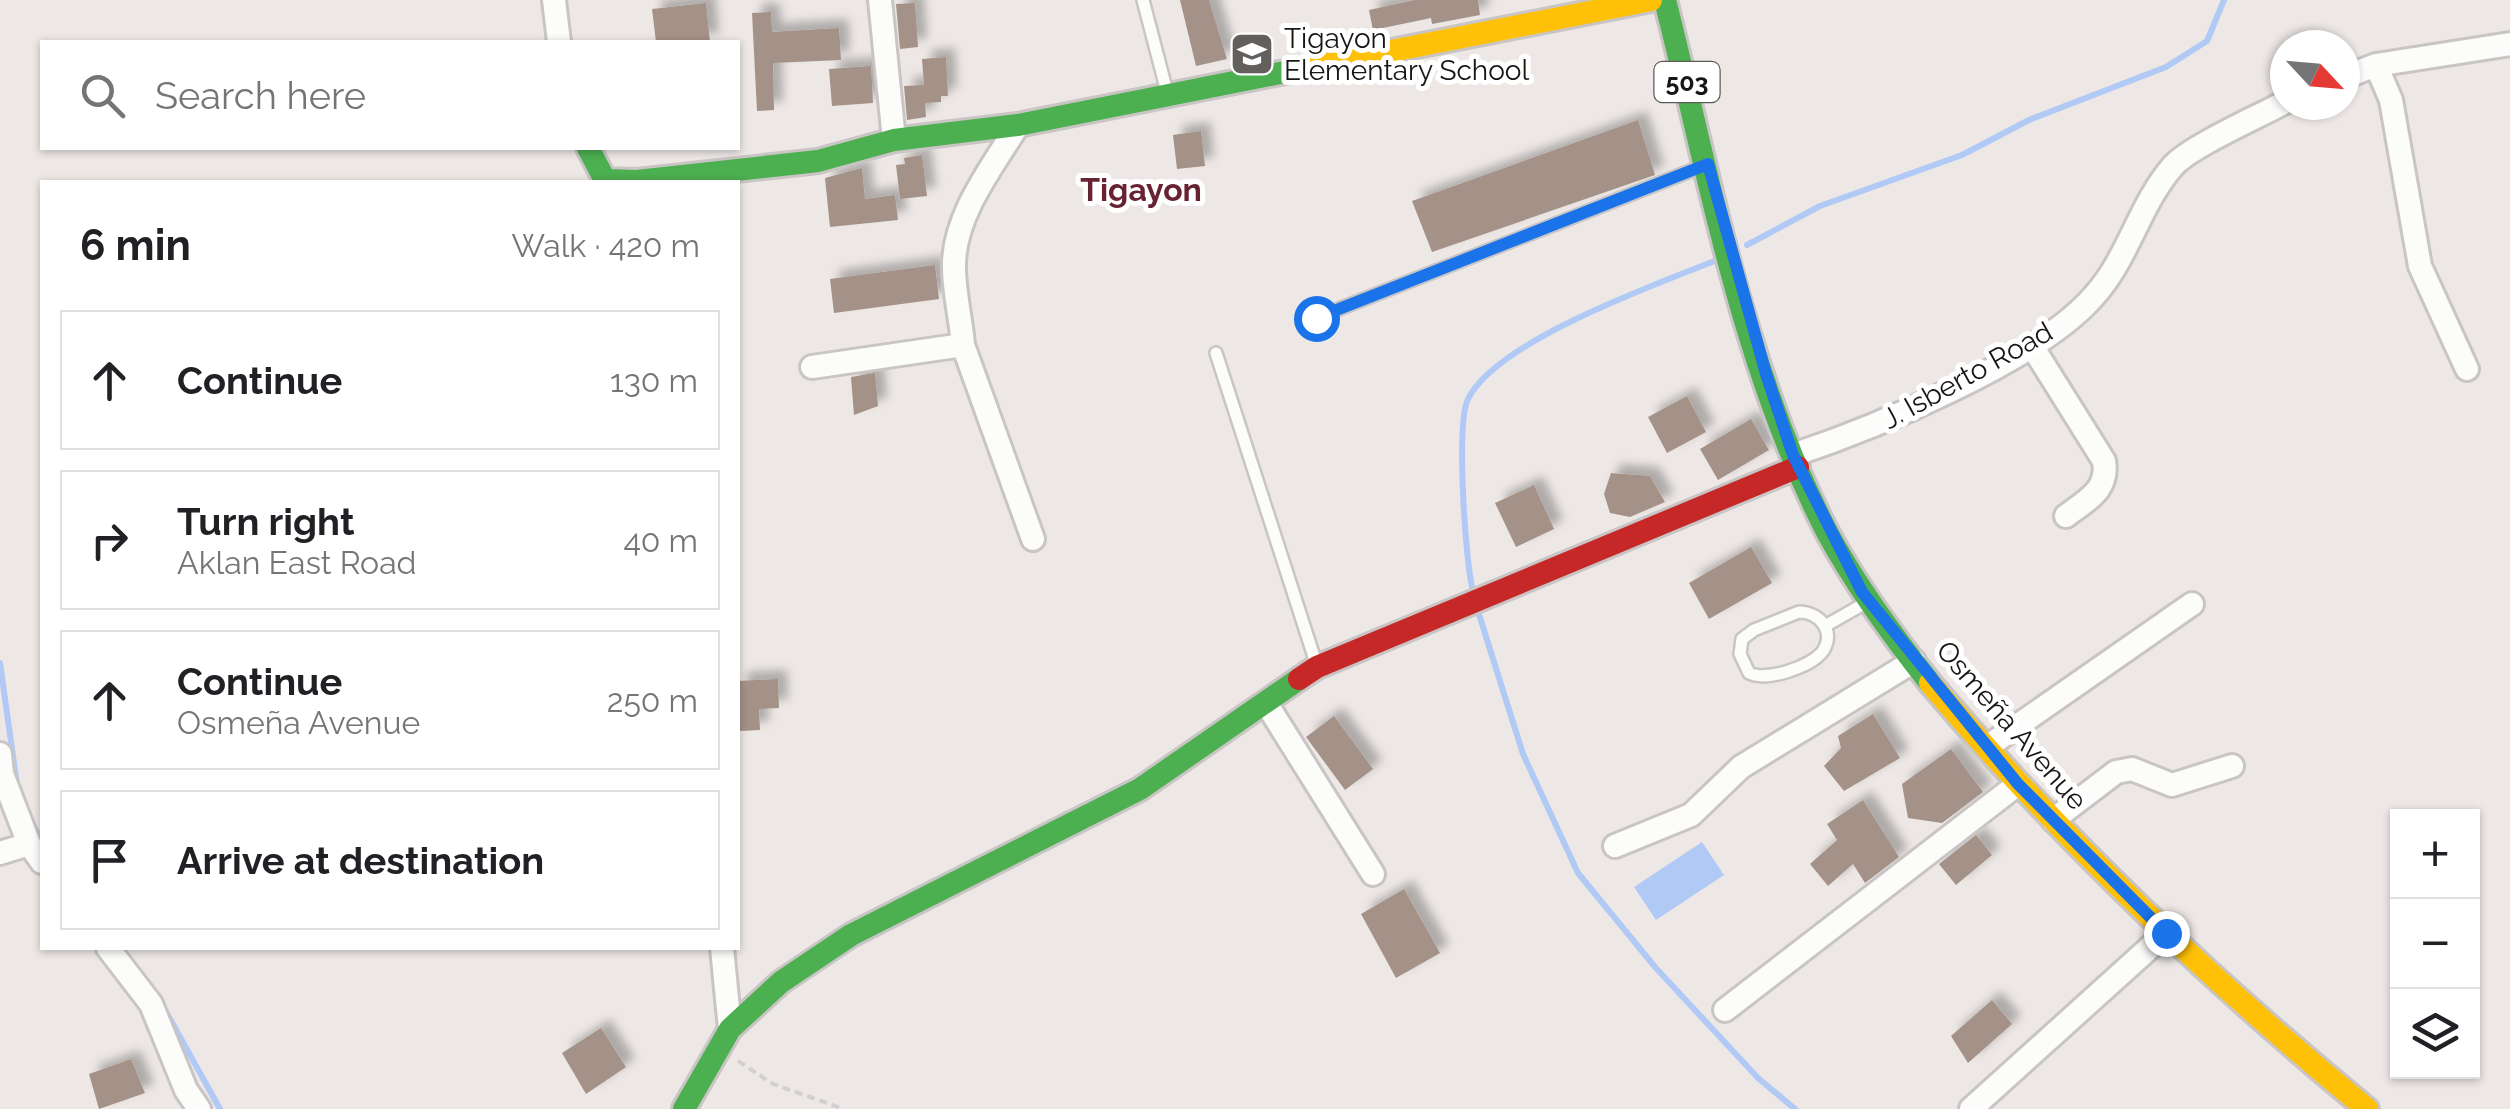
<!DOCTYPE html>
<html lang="en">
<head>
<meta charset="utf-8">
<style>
	:root { --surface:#fff; --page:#f2f2f2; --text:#202124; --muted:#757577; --line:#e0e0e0 }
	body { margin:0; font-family:Raleway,sans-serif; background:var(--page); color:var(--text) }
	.controls { position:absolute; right:30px; bottom:30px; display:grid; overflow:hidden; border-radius:0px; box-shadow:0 2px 8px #0004 }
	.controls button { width:90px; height:90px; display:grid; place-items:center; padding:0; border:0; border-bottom:2px solid var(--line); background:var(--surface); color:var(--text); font:50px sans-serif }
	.compass { position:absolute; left:2270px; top:30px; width:90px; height:90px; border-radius:50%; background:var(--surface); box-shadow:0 2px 8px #0004; rotate:116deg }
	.stop { position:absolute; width:30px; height:30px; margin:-22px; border:8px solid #1a73e8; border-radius:50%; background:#fff }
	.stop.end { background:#1a73e8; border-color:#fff; box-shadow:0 2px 10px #0008 }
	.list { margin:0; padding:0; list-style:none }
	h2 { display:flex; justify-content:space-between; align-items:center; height:130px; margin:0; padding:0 40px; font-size:42px }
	h2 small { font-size:32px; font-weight:400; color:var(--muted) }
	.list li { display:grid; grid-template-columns:65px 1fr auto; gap:30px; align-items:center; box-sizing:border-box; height:140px; margin:0 20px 20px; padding:0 20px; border:2px solid var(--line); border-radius:0px }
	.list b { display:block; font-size:38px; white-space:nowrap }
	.list p { margin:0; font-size:32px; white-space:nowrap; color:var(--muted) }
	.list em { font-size:32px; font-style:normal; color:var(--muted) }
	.icon { flex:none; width:55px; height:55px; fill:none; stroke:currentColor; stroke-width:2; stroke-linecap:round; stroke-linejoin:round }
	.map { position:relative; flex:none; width:2510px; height:1109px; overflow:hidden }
	.search { position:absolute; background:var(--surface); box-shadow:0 2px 8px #0004; left:40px; top:40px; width:700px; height:110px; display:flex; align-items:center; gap:25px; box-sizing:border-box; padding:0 35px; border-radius:0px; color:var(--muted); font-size:38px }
	.panel { position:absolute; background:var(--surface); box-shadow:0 2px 8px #0004; left:40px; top:180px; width:700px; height:770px; border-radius:0px }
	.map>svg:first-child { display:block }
	.water { fill:#b1c9f5 }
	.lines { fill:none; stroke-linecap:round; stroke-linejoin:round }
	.stream { stroke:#b1c9f5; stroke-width:6 }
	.building { fill:#a49288; filter:url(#shadow) }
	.lane-casing { stroke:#c9c5c4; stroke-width:16 }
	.street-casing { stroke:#c9c5c4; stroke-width:28 }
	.fast-casing { stroke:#c9c5c4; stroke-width:28 }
	.slow-casing { stroke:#c9c5c4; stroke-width:28 }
	.jam-casing { stroke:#c9c5c4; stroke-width:28 }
	.path { stroke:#d1cfcf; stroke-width:4; stroke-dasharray:8 5; stroke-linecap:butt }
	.lane { stroke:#fcfcfb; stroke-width:11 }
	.street { stroke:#fcfcfb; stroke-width:22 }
	.fast { stroke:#4caf50; stroke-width:22 }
	.slow { stroke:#ffc107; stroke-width:22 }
	.jam { stroke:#c62828; stroke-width:22 }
	.route { stroke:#1a73e8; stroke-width:12 }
	.labels { text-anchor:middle; stroke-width:10; stroke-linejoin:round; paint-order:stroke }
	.shield { fill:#fff; stroke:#5d5b5a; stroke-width:2.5 }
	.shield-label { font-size:25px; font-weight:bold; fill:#181513 }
	.poi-label { font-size:28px; fill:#181513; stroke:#fff; text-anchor:start }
	.street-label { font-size:28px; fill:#181513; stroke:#fff }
	.quarter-label { font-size:32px; font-weight:bold; fill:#682333; stroke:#fff }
</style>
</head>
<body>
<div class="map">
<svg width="2510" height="1109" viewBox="0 0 2510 1109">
	<defs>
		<filter id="shadow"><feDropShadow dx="9" dy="-9" stdDeviation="5" flood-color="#0004"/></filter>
	</defs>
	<rect width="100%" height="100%" fill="#ede8e6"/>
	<path class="water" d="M1702 842 1724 875 1656 920 1634 887Z"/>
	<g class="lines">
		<path class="stream" d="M1747 245 1820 206 1962 155 2029 120 2166 67 2207 41 2224 0
			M1473 591C1465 561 1456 423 1468 399 1497 340 1660 283 1722 258
			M1477 608 1523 754 1578 873 1655 967 1758 1078 1795 1109
			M0 663 17 785
			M32 824 42 839
			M165 1010 220 1109"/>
	</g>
	<path class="building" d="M1180 0H1209L1227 59 1196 66Z
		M1415 0H1478L1480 15 1432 24 1431 18 1373 30 1369 10Z
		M706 3 710 42H656L652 9Z
		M915 3 918 47 900 49 896 4Z
		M771 12 772 32 839 28 841 60 773 63 774 110 757 111 752 13Z
		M946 57 948 96H941V102L925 103 926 117 907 120 904 86 924 85 922 59Z
		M871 66 873 103 832 106 829 69Z
		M1638 120 1655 175 1432 252 1412 201Z
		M1201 131 1205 166 1177 169 1173 135Z
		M922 155 927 196 900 199 896 165 905 164 904 158Z
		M862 168 865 199 895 195 898 220 830 227 825 178Z
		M935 265 939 299 834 313 830 279Z
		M875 373 878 406 854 415 851 377Z
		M1687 396 1706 432 1667 453 1648 417Z
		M1751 419 1769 450 1718 480 1700 449Z
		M1611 473 1650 476 1665 502 1630 517 1610 513 1604 494Z
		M1534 485 1554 529 1516 547 1495 503Z
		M1751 547 1772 583 1709 619 1689 583Z
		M778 679 779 708 759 709 760 730 740 731 738 681Z
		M1873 714 1900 758 1844 791 1824 766 1841 748 1838 736Z
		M1334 716 1373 769 1345 790 1306 737Z
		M1951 749 1983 792 1942 823 1908 818 1902 784Z
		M1863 800 1899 857 1865 883 1853 864 1828 886 1810 864 1837 840 1827 824Z
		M1976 835 1992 855 1956 885 1939 864Z
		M1404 889 1440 953 1396 978 1361 914Z
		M1992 1000 2012 1024 1968 1063 1951 1036Z
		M601 1028 626 1067 586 1094 562 1053Z
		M131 1059 145 1093 99 1109 89 1074Z"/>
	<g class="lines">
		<defs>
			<path id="lane" d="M1143 0 1167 92
				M1316 318 1703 166
				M1216 353 1316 663
				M1799 612C1819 612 1836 631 1823 651 1811 667 1766 682 1749 673L1740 654 1742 639 1754 630Z
				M1825 626 1869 601"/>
			<path id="street" d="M554 0 559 42
				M880 0 894 140
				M2376 65 2391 100 2420 266 2467 369
				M2345 77 2376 65 2510 44
				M963 345 1033 539
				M2032 346 2104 461C2109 490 2087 500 2066 516
				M812 367 963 345C961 320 954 292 954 267 953 216 993 166 1018 125
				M1793 455C1874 428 2039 360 2094 296 2129 257 2139 205 2173 166 2191 146 2258 117 2285 102
				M1266 703 1373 874
				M1987 747 2192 604
				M0 754 2 774 29 844
				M2053 820 2116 772 2132 769 2172 785 2232 766
				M1615 846 1691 815 1741 767 1914 661
				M0 853 29 844 42 862
				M108 948 151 1004 186 1090 199 1109
				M722 948 730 1029
				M1725 1010 2018 784
				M1971 1109 2166 933"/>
			<path id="fast" d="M1665 0C1710 178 1742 367 1827 532 1856 586 1892 635 1930 683
				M588 148 605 180 637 181 818 161 894 140 1018 125 1315 66
				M684 1109 730 1029 781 982 851 935 1140 789 1299 679"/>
			<path id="slow" d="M1315 66 1651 0
				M1930 683C2061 838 2210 980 2367 1109"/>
			<path id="jam" d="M1299 679 1317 667 1798 467"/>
		</defs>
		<use href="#lane" class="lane-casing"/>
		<use href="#street" class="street-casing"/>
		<use href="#fast" class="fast-casing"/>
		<use href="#slow" class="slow-casing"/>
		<use href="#jam" class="jam-casing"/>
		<path class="path" d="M738 1061 773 1084 844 1109"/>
		<use href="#lane" class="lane"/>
		<use href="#street" class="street"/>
		<use href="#fast" class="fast"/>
		<use href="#slow" class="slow"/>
		<use href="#jam" class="jam"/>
	</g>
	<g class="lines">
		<path class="route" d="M1316 318 1708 164 1766 374 1793 455 1862 592 2018 784 2166 933"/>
	</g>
	<defs>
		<symbol id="school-square" viewBox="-11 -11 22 22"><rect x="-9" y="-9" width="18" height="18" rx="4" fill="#635f5d" stroke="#fff"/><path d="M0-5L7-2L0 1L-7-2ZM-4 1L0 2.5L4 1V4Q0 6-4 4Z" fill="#fff"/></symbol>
	</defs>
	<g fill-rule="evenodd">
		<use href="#school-square" x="1227" y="29" width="50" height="50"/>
	</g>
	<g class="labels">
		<rect class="shield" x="1654.5" y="62" width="65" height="40" rx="8"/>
		<g class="shield-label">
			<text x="1687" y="91">503</text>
		</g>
		<g class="poi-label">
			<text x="1284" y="48">Tigayon<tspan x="1284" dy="32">Elementary School</tspan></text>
		</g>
		<g class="street-label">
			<text transform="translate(1967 375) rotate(-29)" y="10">J. Isberto Road</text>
			<text transform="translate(2012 725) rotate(49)" y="10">Osmeña Avenue</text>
		</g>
		<g class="quarter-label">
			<text x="1141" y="201">Tigayon</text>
		</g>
	</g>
</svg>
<div class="controls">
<button>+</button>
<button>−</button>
<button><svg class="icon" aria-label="layers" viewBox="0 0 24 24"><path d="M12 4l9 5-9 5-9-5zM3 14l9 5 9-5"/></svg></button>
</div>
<svg class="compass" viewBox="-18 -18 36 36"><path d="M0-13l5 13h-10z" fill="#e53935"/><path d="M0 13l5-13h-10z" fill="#757577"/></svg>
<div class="stop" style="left:1316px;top:318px"></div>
<div class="stop end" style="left:2166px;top:933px"></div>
<div class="search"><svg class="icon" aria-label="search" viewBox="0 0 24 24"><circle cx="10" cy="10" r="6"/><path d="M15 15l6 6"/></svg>Search here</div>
<section class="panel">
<h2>6 min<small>Walk · 420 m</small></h2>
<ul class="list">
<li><svg class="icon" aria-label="ahead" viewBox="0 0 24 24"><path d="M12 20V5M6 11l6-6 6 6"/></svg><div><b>Continue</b></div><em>130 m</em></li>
<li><svg class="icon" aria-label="right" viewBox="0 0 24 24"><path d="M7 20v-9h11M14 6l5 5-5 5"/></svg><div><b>Turn right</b><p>Aklan East Road</p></div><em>40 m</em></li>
<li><svg class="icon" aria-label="ahead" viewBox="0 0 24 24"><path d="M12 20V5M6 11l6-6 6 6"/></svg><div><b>Continue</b><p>Osmeña Avenue</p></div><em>250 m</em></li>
<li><svg class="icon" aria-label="arrive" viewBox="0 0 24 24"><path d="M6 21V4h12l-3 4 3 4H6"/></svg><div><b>Arrive at destination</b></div></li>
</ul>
</section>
</div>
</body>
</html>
